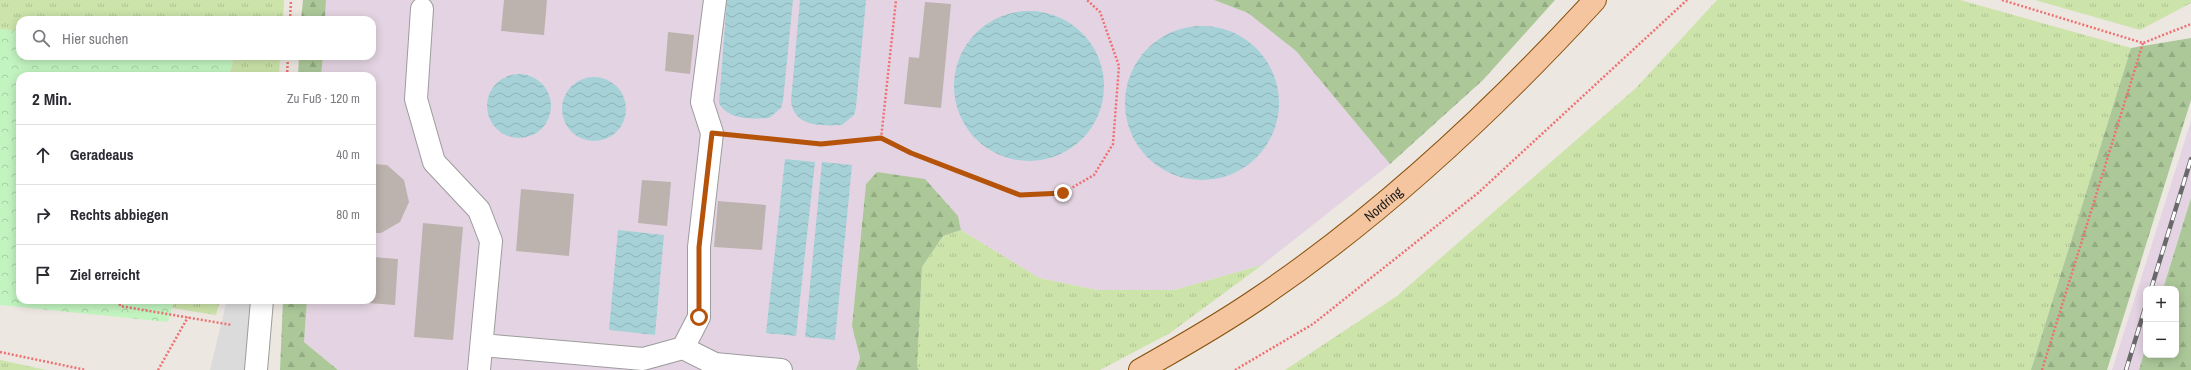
<!DOCTYPE html>
<html lang="de">
<head>
<meta charset="utf-8">
<style>
	:root { --surface:#fff; --page:#f2f2f3; --text:#2b2b33; --muted:#7c7c81; --line:#e1e1e2 }
	body { margin:0; font-family:"Archivo Narrow",sans-serif; background:var(--page); color:var(--text) }
	.controls { position:absolute; right:12px; bottom:12px; display:grid; overflow:hidden; border-radius:8px; box-shadow:0 2px 10px #0003 }
	.controls button { width:36px; height:36px; display:grid; place-items:center; padding:0; border:0; border-bottom:1px solid var(--line); background:var(--surface); color:var(--text); font:20px sans-serif }
	.stop { position:absolute; width:12px; height:12px; margin:-9px; border:3px solid #b45309; border-radius:50%; background:#fff }
	.stop.end { background:#b45309; border-color:#fff; box-shadow:0 1px 4px #0008 }
	.list { margin:0; padding:0; list-style:none }
	h2 { display:flex; justify-content:space-between; align-items:center; height:52px; margin:0; padding:0 16px; font-size:17px }
	h2 small { font-size:13px; font-weight:400; color:var(--muted) }
	.list li { display:grid; grid-template-columns:26px 1fr auto; gap:12px; align-items:center; box-sizing:border-box; height:60px; padding:0 16px; border-top:1px solid var(--line) }
	.list b { display:block; font-size:15px; white-space:nowrap }
	.list em { font-size:13px; font-style:normal; color:var(--muted) }
	.icon { flex:none; width:22px; height:22px; fill:none; stroke:currentColor; stroke-width:2; stroke-linecap:round; stroke-linejoin:round }
	.map { position:relative; flex:none; width:2191px; height:370px; overflow:hidden }
	.search { position:absolute; background:var(--surface); box-shadow:0 2px 10px #0003; left:16px; top:16px; width:360px; height:44px; display:flex; align-items:center; gap:10px; box-sizing:border-box; padding:0 14px; border-radius:12px; color:var(--muted); font-size:15px }
	.panel { position:absolute; background:var(--surface); box-shadow:0 2px 10px #0003; left:16px; top:72px; width:360px; height:232px; border-radius:12px }
	.map>svg:first-child { display:block }
	.industrial { fill:#e4d4e3 }
	.grass { fill:url(#grass-tufts) }
	.forest { fill:url(#forest-firs) }
	.park { fill:url(#park-crowns) }
	.parking { fill:#dbdbdb }
	.water { fill:url(#water-waves) }
	.building { fill:#bcb2ae }
	.lines { fill:none; stroke-linecap:round; stroke-linejoin:round }
	.minor-casing { stroke:#9c9c9c; stroke-width:24 }
	.major-casing { stroke:#87500b; stroke-width:24 }
	.path { stroke:#ee7071; stroke-width:2.5; stroke-dasharray:2 2; stroke-linecap:butt }
	.minor { stroke:#fff; stroke-width:22 }
	.major { stroke:#f4c59e; stroke-width:22 }
	.rail-casing { stroke:#696969; stroke-width:4.5 }
	.rail { stroke:#fff; stroke-width:3; stroke-dasharray:9; stroke-linecap:butt }
	.route { stroke:#b45309; stroke-width:5 }
	.labels { text-anchor:middle; stroke-width:3; stroke-linejoin:round; paint-order:stroke }
	.street-label { font-size:14px; fill:#1b1b1b; stroke:#fff }
</style>
</head>
<body>
<div class="map">
<svg width="2191" height="370" viewBox="0 0 2191 370">
	<defs>
		<pattern id="grass-tufts" width="24" height="20" patternUnits="userSpaceOnUse"><rect width="24" height="20" fill="#cce3aa"/><path d="M3 7l-1-3M5 7V3M7 7l1-3M15 17l-1-3M17 17v-4M19 17l1-3" fill="none" stroke="#afc292"/></pattern>
		<pattern id="forest-firs" width="22" height="20" patternUnits="userSpaceOnUse"><rect width="22" height="20" fill="#acc899"/><path d="M5 1l3.5 6h-7zM16 11l3.5 6h-7z" fill="#93ab83"/></pattern>
		<pattern id="park-crowns" width="20" height="18" patternUnits="userSpaceOnUse"><rect width="20" height="18" fill="#c2f4c0"/><path d="M2 6a3 3 0 1 1 6 0M12 15a3 3 0 1 1 6 0" fill="none" stroke="#a6d1a4"/></pattern>
		<pattern id="water-waves" width="16" height="10" patternUnits="userSpaceOnUse"><rect width="16" height="10" fill="#a5d1d7"/><path d="M0 5q4-4 8 0t8 0" fill="none" stroke="#8db3b8"/></pattern>
	</defs>
	<rect width="100%" height="100%" fill="#ece7e1"/>
	<path class="industrial" d="M326 0H1214L1248 13 1296 51 1390 164 1262 265 1174 290H1097L1039 278 961 230 958 216 877 172 866 184 852 326 860 359 856 370H338L304 342 307 300H372V76H321L323 56H372V20H325Z
		M2191 121V198L2163 289H2146V346L2139 370H2112Z"/>
	<path class="grass" d="M0 0H284L283 20H20V31L0 29Z
		M1717 0H1960L2131 48 2031 370H1285L1397 296 1636 88Z
		M2035 0H2191V3L2140 30Z
		M234 56H280L279 76H229Z
		M961 230 1039 278 1097 290H1174L1262 265 1170 333 1100 370H919L917 368 922 267 943 236Z
		M174 300H220L216 315 172 308Z
		M0 360 46 370H0Z"/>
	<path class="forest" d="M303 0H326L325 20H301Z
		M1214 0H1555L1483 80 1390 164 1296 51 1248 13Z
		M2191 38V100L2107 370H2031L2131 48Z
		M299 56H323L321 76H298Z
		M877 172 925 179 958 216 961 230 943 236 922 267 917 367 919 370H856L860 358 852 326 866 184Z
		M2191 198V370H2139L2146 346V355H2176V289H2163Z
		M283 300H307L304 342 338 370H280Z"/>
	<path class="park" d="M0 29 20 31V56H234L229 76H20V300H174L168 322 0 305Z"/>
	<path class="parking" d="M227 300H259L248 370H210Z"/>
	<path class="water" d="M727 0H793L783 101 781 108 769 118C751 119 728 120 719 103Z
		M800 0H866L856 107 854 115 842 125C821 126 794 127 791 101Z
		M954 86a75 75 0 1 1 150 0a75 75 0 1 1-150 0Z
		M1125 103a77 77 0 1 1 154 0a77 77 0 1 1-154 0Z
		M487 106a32 32 0 1 1 64 0a32 32 0 1 1-64 0Z
		M562 109a32 32 0 1 1 64 0a32 32 0 1 1-64 0Z
		M785 159 815 162 796 336 766 333Z
		M822 162 852 165 835 340 805 337Z
		M618 230 664 235 655 335 609 330Z"/>
	<path class="building" d="M504 0H547L544 35 501 31Z
		M925 2 951 4 941 108 904 104 909 57 919 58Z
		M668 32 694 35 690 74 665 71Z
		M372 164 387 165 404 180 409 202 400 222 381 233H372Z
		M642 180 671 182 667 226 638 223Z
		M521 189 574 194 569 256 516 251Z
		M718 201 766 205 762 250 714 247Z
		M423 223 463 227 453 340 414 337Z
		M372 257 398 259 395 305 355 302V300H372Z"/>
	<g class="lines">
		<defs>
			<path id="minor" d="M422 9 416 99 434 162 479 210 491 241 479 370
				M482 345 643 359 683 348 699 317V247L712 133 702 102 715 0
				M683 348 715 364 781 370
				M256 370 262 300"/>
			<g id="major">
				<path id="s1" d="M1140 370C1181 347 1221 324 1259 298 1383 214 1494 110 1595 0"/>
			</g>
		</defs>
		<use href="#minor" class="minor-casing"/>
		<use href="#major" class="major-casing"/>
		<path class="path" d="M2002 0 2143 43 2191 24
			M290 20 291 0
			M287 76 288 56
			M738 136 821 144 881 139 896 0
			M881 139 911 153 1020 195 1063 193 1094 175 1113 144 1119 66 1100 12 1087 0
			M119 300 120 306 232 325
			M0 352 86 370
			M158 370 188 317
			M1235 370 1313 324 1478 193 1687 0
			M2042 370 2143 43"/>
		<use href="#minor" class="minor"/>
		<use href="#major" class="major"/>
		<defs>
			<path id="rail" d="M2151 289 2191 159
				M2126 370 2146 305"/>
		</defs>
		<use href="#rail" class="rail-casing"/>
		<use href="#rail" class="rail"/>
	</g>
	<g class="lines">
		<path class="route" d="M699 317V247L712 133 821 144 881 138 911 153 1020 195 1063 193"/>
	</g>
	<g class="labels">
		<g class="street-label">
			<text dy="5" stroke="none"><textPath href="#s1" startOffset="295">Nordring</textPath></text>
		</g>
	</g>
</svg>
<div class="controls">
<button>+</button>
<button>−</button>
</div>
<div class="stop" style="left:699px;top:317px"></div>
<div class="stop end" style="left:1063px;top:193px"></div>
<div class="search"><svg class="icon" aria-label="search" viewBox="0 0 24 24"><circle cx="10" cy="10" r="6"/><path d="M15 15l6 6"/></svg>Hier suchen</div>
<section class="panel">
<h2>2 Min.<small>Zu Fuß · 120 m</small></h2>
<ul class="list">
<li><svg class="icon" aria-label="ahead" viewBox="0 0 24 24"><path d="M12 20V5M6 11l6-6 6 6"/></svg><div><b>Geradeaus</b></div><em>40 m</em></li>
<li><svg class="icon" aria-label="right" viewBox="0 0 24 24"><path d="M7 20v-9h11M14 6l5 5-5 5"/></svg><div><b>Rechts abbiegen</b></div><em>80 m</em></li>
<li><svg class="icon" aria-label="arrive" viewBox="0 0 24 24"><path d="M6 21V4h12l-3 4 3 4H6"/></svg><div><b>Ziel erreicht</b></div></li>
</ul>
</section>
</div>
</body>
</html>
